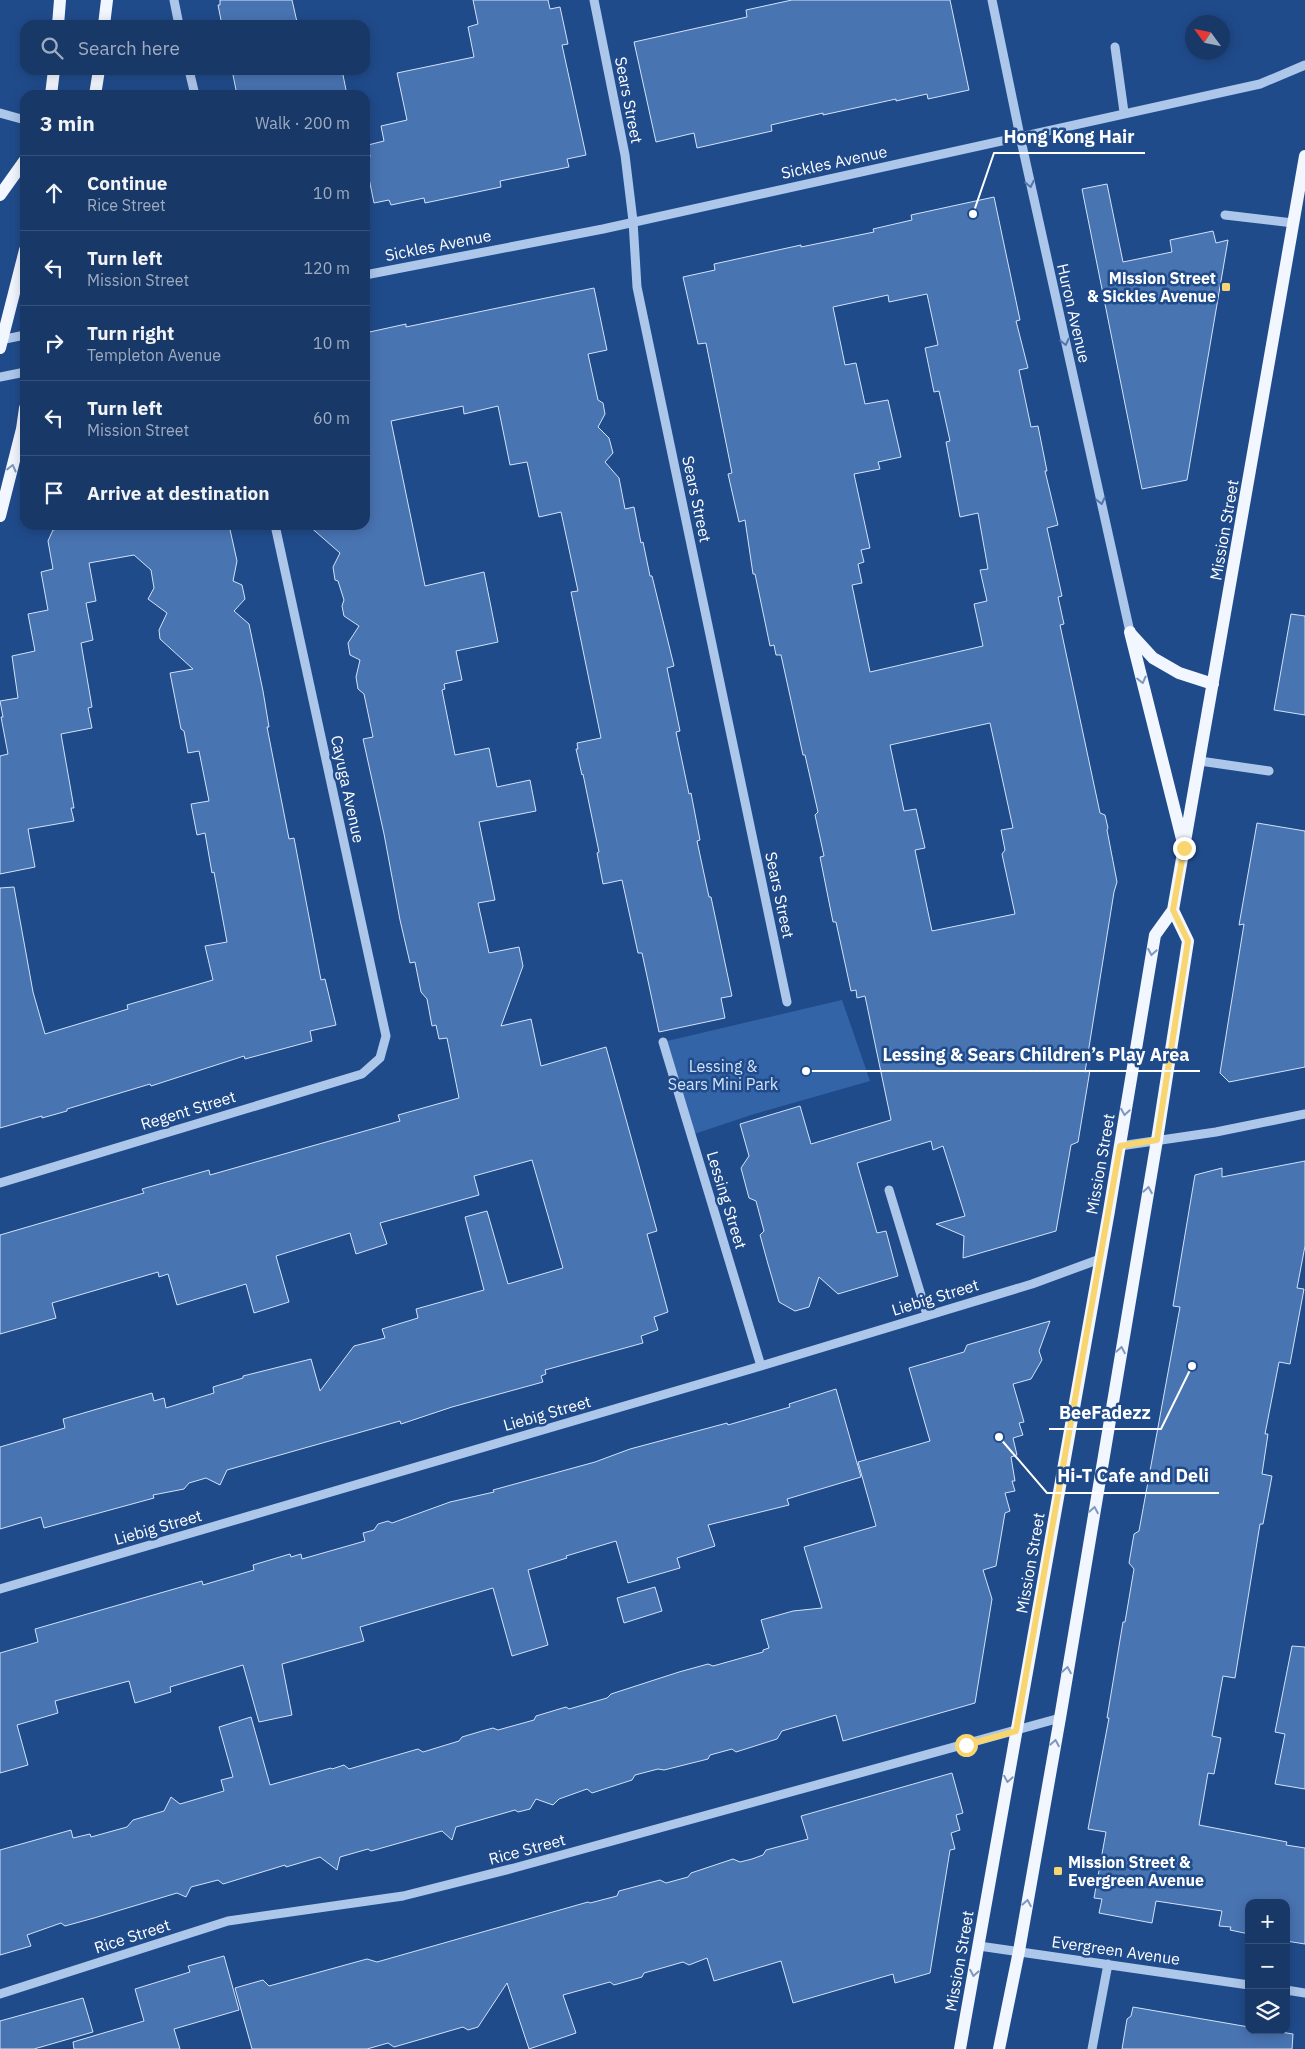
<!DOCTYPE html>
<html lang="en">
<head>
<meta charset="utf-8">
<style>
	:root { --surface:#183868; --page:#254371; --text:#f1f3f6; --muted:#9facc0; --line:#36527c }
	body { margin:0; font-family:"IBM Plex Sans",sans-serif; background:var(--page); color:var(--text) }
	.controls { position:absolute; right:15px; bottom:15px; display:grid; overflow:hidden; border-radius:10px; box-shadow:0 2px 12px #0003 }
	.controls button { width:45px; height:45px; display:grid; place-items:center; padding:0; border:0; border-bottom:1px solid var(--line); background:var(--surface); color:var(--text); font:25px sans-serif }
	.compass { position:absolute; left:1185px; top:15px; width:45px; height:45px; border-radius:50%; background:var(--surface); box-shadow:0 2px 12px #0003; rotate:303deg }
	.stop { position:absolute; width:15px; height:15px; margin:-11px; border:4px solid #f8d56e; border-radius:50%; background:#fff }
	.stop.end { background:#f8d56e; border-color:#fff; box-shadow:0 1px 5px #0008 }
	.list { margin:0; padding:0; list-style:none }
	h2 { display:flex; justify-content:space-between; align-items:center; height:65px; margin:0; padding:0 20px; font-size:21px }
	h2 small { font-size:16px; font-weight:400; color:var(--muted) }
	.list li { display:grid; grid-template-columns:32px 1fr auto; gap:15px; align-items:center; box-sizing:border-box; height:75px; padding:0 20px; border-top:1px solid var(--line) }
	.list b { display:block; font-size:19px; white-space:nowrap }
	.list p { margin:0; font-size:16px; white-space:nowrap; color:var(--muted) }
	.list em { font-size:16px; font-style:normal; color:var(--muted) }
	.icon { flex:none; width:28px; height:28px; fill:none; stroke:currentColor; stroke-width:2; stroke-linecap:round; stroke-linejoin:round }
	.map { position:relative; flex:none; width:1305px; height:2049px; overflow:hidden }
	.search { position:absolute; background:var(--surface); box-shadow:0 2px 12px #0003; left:20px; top:20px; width:350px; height:55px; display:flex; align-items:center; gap:12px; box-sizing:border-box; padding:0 18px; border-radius:15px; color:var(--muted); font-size:19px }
	.panel { position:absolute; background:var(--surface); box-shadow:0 2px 12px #0003; left:20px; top:90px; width:350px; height:440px; border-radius:15px }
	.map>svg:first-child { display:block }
	.green { fill:#3464a8 }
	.building { fill:#4974b2; stroke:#d2e2f8; fill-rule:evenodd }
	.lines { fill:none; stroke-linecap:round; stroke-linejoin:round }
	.minor { stroke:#adc7eb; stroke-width:9 }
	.major { stroke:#f2f6fe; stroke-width:12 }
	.oneway { stroke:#5176ad }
	.oneway2 { stroke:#7e98bf }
	.route { stroke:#f8d56e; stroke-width:6 }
	.poi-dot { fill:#f8d56e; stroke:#204b8b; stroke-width:2 }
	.labels { text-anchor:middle; stroke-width:5; stroke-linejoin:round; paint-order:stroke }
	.street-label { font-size:16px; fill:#fff; stroke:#204b8b }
	.poi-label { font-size:16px; font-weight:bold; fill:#fff; stroke:#204b8b; text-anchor:end }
	.park-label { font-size:16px; fill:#d2e2f8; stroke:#204b8b }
	.leader { fill:none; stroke:#fff; stroke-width:2 }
	.callout-dot { fill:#fff; stroke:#204b8b; stroke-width:2 }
	.callout-label { font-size:18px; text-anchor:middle; font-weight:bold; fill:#fff; stroke:#204b8b; stroke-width:5; stroke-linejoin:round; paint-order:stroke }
</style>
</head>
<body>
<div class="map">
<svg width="1305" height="2049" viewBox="0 0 1305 2049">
	<rect width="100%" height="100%" fill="#204b8b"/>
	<path class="green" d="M842 1000 870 1081 751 1115 691 1135 663 1042Z"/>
	<path class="building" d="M220 0H292L297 22 299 21 300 25H222L218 5H220Z
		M473 0H548L550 9 560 7 568 44 562 45 586 155 567 159 569 167 500 181 501 187 425 203 424 198 391 205 389 200 374 203 365 159 370 157 368 145 384 141 381 126 407 120 397 73 474 57 468 27 478 24Z
		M792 0H950L969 90 928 99 927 94 896 101V99L823 115V113L771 125 772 131 697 148 694 133 656 142 634 42 747 17 746 10Z
		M232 70H342L347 95H237Z
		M1107 184 1123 262 1172 252 1170 240 1213 231 1216 243 1228 240 1187 480 1142 489 1082 189Z
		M994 197 1020 320 1016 321 1028 368 1019 370 1031 427 1038 426 1047 471H1045L1058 525 1047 528 1062 596 1058 597 1064 624 1060 625 1100 813 1105 815 1108 828 1107 830 1117 882 1114 892 1085 1072 1090 1070 1078 1142 1071 1145 1056 1231 963 1258 964 1236 936 1224 965 1216 943 1146 933 1150 931 1141 857 1163 877 1233 886 1231 898 1276 838 1294 819 1277 809 1307 795 1311 779 1302 768 1264 760 1235 764 1231 756 1201 749 1198 741 1168 749 1156 740 1124 800 1106 811 1144 891 1120 865 996 857 998 856 990 851 991 836 922H833L820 857 824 856 815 815 818 812 805 755H803L781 655H776L774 645 770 646 755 574H753L745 520 739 522 728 474 732 473 706 343 698 344 683 277 715 270 714 264 801 245V247L874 232 873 229 912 220 911 215ZM927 294 938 345 925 348 934 392 939 391 950 441 946 442 960 517 978 513 988 569 980 570 987 601 974 604 983 646 870 672 852 585 862 583 858 564 864 562 861 550 870 548 854 474 880 469 878 462 901 457 888 400 865 404 856 363 845 365 833 307 888 295 889 302ZM990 723 1013 828 1001 830 1005 850 1002 854 1015 914 932 931 915 850 925 848 916 809 904 811 890 745Z
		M594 288 607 350 588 354 598 400 603 403 605 414 598 427 609 438 613 453 605 462 619 478 625 509 634 507 641 543 643 542 650 576H652L674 666 667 668 680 731 676 732 689 794 691 793 700 840 697 841 709 897H711L732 996 721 998 725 1018 659 1032 642 953H638L622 880 603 884 597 853 599 852 583 774 582 775 576 749H578L577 743 601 738 571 592 578 591 561 512 539 517 527 462 510 465 498 406 464 414 463 406 391 421 425 586 484 572 498 642 456 651 462 680 444 684 445 689 442 690 455 755 489 748 497 787 530 780 536 811 479 822 495 900 478 903 489 953 519 947 523 966 501 1026 531 1019 541 1066 606 1047 657 1231 647 1234 668 1312 654 1317 658 1330 641 1336 643 1343 545 1370 546 1374 541 1376 543 1382 452 1407 401 1424 400 1421 227 1470 220 1485 206 1478 189 1483 184 1489 153 1495 154 1498 44 1528 41 1517 0 1529V1447L65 1428 63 1419 152 1393 154 1401 164 1398 166 1408 214 1393 213 1387 243 1378V1376L311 1359 320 1391 354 1346 385 1338 382 1329 418 1318 416 1309 484 1290 465 1217 487 1211 508 1284 563 1268 532 1160 474 1176 479 1195 380 1223 387 1244 356 1254 350 1233 276 1256 289 1302 254 1313 246 1284 177 1305 168 1274 159 1277 158 1272 52 1303 56 1318 0 1334V1235L144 1193 142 1189 209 1170 210 1175 400 1121 398 1115 459 1098 447 1038 439 1039 436 1025 432 1026 427 999 421 992 415 962 410 963 400 920 384 834 363 739 373 737 364 694 358 689 356 677 360 660 350 655 348 643 359 626 344 616 342 606 344 600 338 581 335 580 333 567 340 553 308 525H365V333L406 324V327Z
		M82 525H229L237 561 233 581 242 585 245 599 234 611 249 624 263 691 269 727H267L289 839 294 838 321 980 325 979 336 1025 310 1031 312 1041 245 1059 244 1056 151 1086 150 1084 67 1109V1111L42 1118V1116L0 1128V888L14 887 33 992 45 1034 128 1009 127 1005 213 980 205 946 227 942 214 872 212 873 205 833 197 835 191 804 209 801 199 751 188 753 184 731 181 729 170 673 193 669 160 639 159 630 167 613 148 599 154 588 151 570 134 555 89 563 96 601 86 603 93 640 81 643 92 707 88 708 92 728 61 734 74 808H71L74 821 28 829 35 867 0 874V756L8 754 1 717H3L0 701 18 698 12 656 35 651 28 614 48 610 41 572 53 569 48 541 53 530Z
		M1291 614 1305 616V715L1274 710Z
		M1257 823 1305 831V1067L1229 1082 1220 1073 1244 924 1239 925Z
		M1305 1161V1246L1297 1288 1304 1289 1290 1364 1279 1362 1265 1434H1268L1262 1474 1272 1476 1263 1524H1260L1235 1678 1223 1676 1212 1736 1221 1738 1214 1774 1208 1773 1199 1825 1287 1842 1286 1845 1305 1848V1944L1286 1941V1903H1249V1934L1230 1930 1231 1927 1219 1926 1222 1911 1156 1901 1152 1923 1099 1913 1102 1899 1094 1898 1106 1832 1088 1829 1109 1718H1107L1123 1622H1125L1134 1569 1129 1563 1134 1534 1139 1531 1180 1307 1173 1306 1195 1175 1222 1168V1177Z
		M1050 1321 1039 1351 1042 1360 1031 1379 1013 1384 1024 1422 1019 1423 1023 1435 1013 1438 1017 1455 1011 1457 1015 1481H1012L1015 1491 1005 1493 1010 1511 1005 1513 996 1566 983 1570 992 1599 975 1703 843 1741 836 1715 782 1731 777 1739 736 1752 732 1749 710 1755 708 1759 664 1770 658 1769 635 1775 632 1780 592 1793 587 1789 559 1799 553 1805 536 1799 530 1809 518 1812 515 1810 456 1827 452 1840 442 1831 371 1851 368 1849 340 1857 337 1870 320 1857 286 1867 285 1865 223 1884 218 1880 191 1887 186 1897 177 1893 94 1918 65 1926 61 1923 27 1935 31 1946 0 1955V1850L71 1830 73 1838 90 1834 91 1837 127 1827 133 1820 164 1811 171 1797 180 1804 224 1791 221 1780 233 1777 219 1727 251 1717 270 1785 331 1768 332 1769 344 1765 349 1769 418 1749 423 1752 459 1741 462 1737 482 1731 493 1728 498 1730 534 1720 536 1716 566 1707 569 1709 607 1698 611 1694 679 1672 708 1664 713 1666 763 1652V1650L769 1648 761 1620 793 1611 822 1608 804 1547 876 1526 858 1462 930 1441 909 1368 964 1352 967 1345Z
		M836 1389 861 1477 787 1499 789 1505 708 1525 715 1546 677 1558 680 1568 628 1583 616 1541 566 1556 567 1558 528 1570 548 1645 512 1656 493 1588 360 1627 364 1641 282 1664 292 1715 259 1722 243 1665 170 1687 171 1692 135 1703 129 1681 55 1701 58 1713 17 1725 28 1765 0 1773V1653L38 1642 35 1629 202 1581 203 1585 254 1570 253 1565 290 1554 291 1557 301 1554 302 1559 365 1541 363 1533 374 1530 378 1524 388 1521 392 1523 450 1502 494 1492 493 1490 595 1462 630 1449 727 1423 728 1425 790 1407 789 1404Z
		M655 1587 662 1611 624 1623 617 1598Z
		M1292 1646 1305 1647V1789L1275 1784 1285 1734 1275 1732Z
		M952 1773 963 1813 956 1815 960 1830 951 1833 955 1849 950 1850 930 1973 895 1983 893 1974 793 2003 781 1961 714 1981 707 1958 689 1965 683 1962 662 1968 644 1973 642 1977 614 1985 610 1982 563 1995 576 2033 529 2049 507 1983 478 2027 468 2030 463 2027 394 2047 388 2043 367 2049H252L235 1988 263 1980 269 1986 367 1959 377 1962 588 1902 590 1903 617 1896 619 1891 660 1880 666 1883 688 1877 691 1873 733 1859 740 1862 752 1859 763 1855 766 1850 808 1839 801 1816Z
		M224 1956 239 2010 174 2029 180 2049H74L73 2042 144 2021 135 1989 190 1972 188 1966Z
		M83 1998 93 2032 34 2049H0V2021Z
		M1133 2007 1249 2027V2030H1268L1293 2034 1292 2049H1122L1127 2019 1131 2016Z"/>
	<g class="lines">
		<path class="minor" d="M174 0 179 25
			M594 0 625 155 633 221 637 287 787 1002
			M992 0 1020 136 1130 632
			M1115 47 1124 112
			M189 70 195 95
			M0 113 25 120
			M1225 215 1293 223
			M365 275 603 229 1260 84 1305 65
			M0 340 25 335
			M0 377 25 372
			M1200 761 1269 771
			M663 1042 761 1366
			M1120 1146 1216 1132 1305 1114
			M0 1183 362 1074 380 1058 386 1036 275 525
			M889 1190 927 1315
			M0 1589 761 1366 1032 1284 1100 1259
			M979 1946 1249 1985
			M1286 1990 1305 1993
			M0 1994 228 1921 403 1896 514 1868 1060 1718
			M1092 2049 1108 1964"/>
		<path class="major" d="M58 25 60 0
			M104 25 107 0
			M51 95 54 70
			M95 95 99 70
			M0 195 25 160
			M0 348 25 250
			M0 516 22 429 25 408
			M1130 632 1183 843
			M1131 634 1153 658 1179 673 1213 684
			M960 2049 1109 1211 1155 935 1173 910 1305 156
			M999 2049 1019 1951 1060 1718 1157 1140 1188 941 1173 910"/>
	</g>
	<defs><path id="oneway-chevron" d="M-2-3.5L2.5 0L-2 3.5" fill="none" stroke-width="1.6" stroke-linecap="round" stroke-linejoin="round" transform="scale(1.25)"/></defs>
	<g class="oneway">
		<use href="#oneway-chevron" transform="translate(1030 184) rotate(78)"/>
		<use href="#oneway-chevron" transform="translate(1065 342) rotate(77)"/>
		<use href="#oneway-chevron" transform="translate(1101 501) rotate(77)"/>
	</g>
	<g class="oneway2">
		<use href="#oneway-chevron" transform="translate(12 468) rotate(-76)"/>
		<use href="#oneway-chevron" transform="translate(1142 680) rotate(76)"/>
		<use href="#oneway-chevron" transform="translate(1152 952) rotate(100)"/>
		<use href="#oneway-chevron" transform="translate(1125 1112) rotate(99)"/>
		<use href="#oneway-chevron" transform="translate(1148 1190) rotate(-80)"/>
		<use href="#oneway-chevron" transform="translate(1121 1350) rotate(-80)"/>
		<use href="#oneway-chevron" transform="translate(1094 1510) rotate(-80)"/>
		<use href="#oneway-chevron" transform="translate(1067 1670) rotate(-80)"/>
		<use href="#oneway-chevron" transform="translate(1055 1743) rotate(-80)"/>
		<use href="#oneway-chevron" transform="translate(1008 1779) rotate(100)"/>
		<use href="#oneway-chevron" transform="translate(1027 1903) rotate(-80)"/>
		<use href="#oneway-chevron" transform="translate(974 1973) rotate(100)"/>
	</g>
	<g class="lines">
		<path class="route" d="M966 1745 1016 1731 1120 1146 1157 1140 1188 941 1173 910 1184 848"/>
	</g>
	<g class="poi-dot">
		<rect x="1221" y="282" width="10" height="10" rx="2.5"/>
		<rect x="1053" y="1866" width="10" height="10" rx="2.5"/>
	</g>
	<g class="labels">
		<g class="street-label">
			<text transform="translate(629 100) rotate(79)" y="6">Sears Street</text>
			<text transform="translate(834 162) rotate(-12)" y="6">Sickles Avenue</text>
			<text transform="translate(438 245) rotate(-11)" y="6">Sickles Avenue</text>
			<text transform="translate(1074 313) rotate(77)" y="6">Huron Avenue</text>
			<text transform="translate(697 499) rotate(78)" y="6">Sears Street</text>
			<text transform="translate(1224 530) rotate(-80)" y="6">Mission Street</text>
			<text transform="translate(348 789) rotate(78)" y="6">Cayuga Avenue</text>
			<text transform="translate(780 895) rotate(78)" y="6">Sears Street</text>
			<text transform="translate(188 1110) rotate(-17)" y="6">Regent Street</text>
			<text transform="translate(1100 1164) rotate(-80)" y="6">Mission Street</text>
			<text transform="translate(727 1200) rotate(73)" y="6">Lessing Street</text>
			<text transform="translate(935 1297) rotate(-17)" y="6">Liebig Street</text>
			<text transform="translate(547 1413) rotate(-16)" y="6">Liebig Street</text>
			<text transform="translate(158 1527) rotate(-16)" y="6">Liebig Street</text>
			<text transform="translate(1030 1563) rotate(-80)" y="6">Mission Street</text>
			<text transform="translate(527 1849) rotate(-15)" y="6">Rice Street</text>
			<text transform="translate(132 1936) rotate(-18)" y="6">Rice Street</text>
			<text transform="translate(1116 1950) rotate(8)" y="6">Evergreen Avenue</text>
			<text transform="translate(959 1961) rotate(-80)" y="6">Mission Street</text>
		</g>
		<g class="poi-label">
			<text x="1216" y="284">Mission Street<tspan x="1216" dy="18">&amp; Sickles Avenue</tspan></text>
			<text x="1068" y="1868" text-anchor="start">Mission Street &amp;<tspan x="1068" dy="18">Evergreen Avenue</tspan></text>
		</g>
		<g class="park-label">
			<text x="723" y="1072">Lessing &amp;<tspan x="723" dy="18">Sears Mini Park</tspan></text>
		</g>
	</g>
	<path class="leader" d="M973 214L994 153H1145M806 1071L873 1071H1200M1192 1366L1161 1429H1049M999 1437L1047 1493H1219"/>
	<g class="callout-dot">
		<circle cx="973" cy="214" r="5"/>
		<circle cx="806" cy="1071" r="5"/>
		<circle cx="1192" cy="1366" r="5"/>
		<circle cx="999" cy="1437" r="5"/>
	</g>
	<g class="callout-label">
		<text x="1069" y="143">Hong Kong Hair</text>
		<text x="1036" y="1061">Lessing &amp; Sears Children’s Play Area</text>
		<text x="1105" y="1419">BeeFadezz</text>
		<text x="1133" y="1482">Hi-T Cafe and Deli</text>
	</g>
</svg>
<div class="controls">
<button>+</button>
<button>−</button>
<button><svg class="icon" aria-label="layers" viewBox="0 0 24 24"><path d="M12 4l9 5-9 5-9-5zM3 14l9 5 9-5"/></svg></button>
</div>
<svg class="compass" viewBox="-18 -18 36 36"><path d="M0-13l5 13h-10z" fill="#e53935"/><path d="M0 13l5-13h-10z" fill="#9facc0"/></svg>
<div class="stop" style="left:966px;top:1745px"></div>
<div class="stop end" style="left:1184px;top:848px"></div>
<div class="search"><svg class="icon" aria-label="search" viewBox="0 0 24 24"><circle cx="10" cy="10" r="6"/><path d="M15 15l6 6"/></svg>Search here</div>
<section class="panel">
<h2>3 min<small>Walk · 200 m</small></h2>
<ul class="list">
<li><svg class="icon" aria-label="ahead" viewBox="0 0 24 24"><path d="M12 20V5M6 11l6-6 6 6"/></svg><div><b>Continue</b><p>Rice Street</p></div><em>10 m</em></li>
<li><svg class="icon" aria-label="left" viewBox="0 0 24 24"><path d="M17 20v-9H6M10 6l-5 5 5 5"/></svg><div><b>Turn left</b><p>Mission Street</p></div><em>120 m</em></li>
<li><svg class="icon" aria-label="right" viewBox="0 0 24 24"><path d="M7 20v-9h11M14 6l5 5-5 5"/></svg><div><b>Turn right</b><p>Templeton Avenue</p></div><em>10 m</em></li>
<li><svg class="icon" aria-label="left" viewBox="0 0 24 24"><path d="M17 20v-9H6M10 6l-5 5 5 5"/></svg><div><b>Turn left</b><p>Mission Street</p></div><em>60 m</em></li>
<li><svg class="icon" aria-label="arrive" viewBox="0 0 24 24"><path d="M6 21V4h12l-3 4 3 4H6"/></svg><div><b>Arrive at destination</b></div></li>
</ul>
</section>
</div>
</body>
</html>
